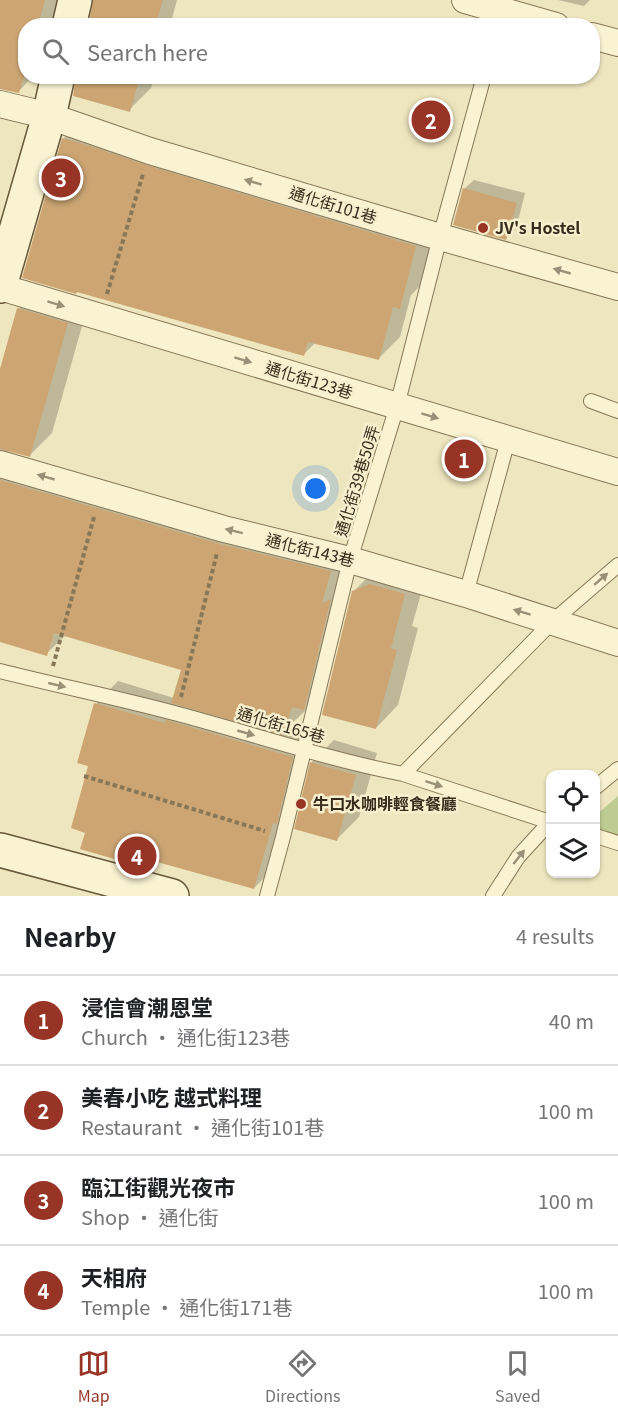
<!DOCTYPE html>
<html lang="en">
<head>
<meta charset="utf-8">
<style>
	:root { --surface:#fff; --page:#f2f2f2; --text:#202124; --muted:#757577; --line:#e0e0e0; --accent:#973426 }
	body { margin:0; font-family:Georgia,"Noto Sans TC",serif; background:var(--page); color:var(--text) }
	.controls { position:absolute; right:18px; bottom:18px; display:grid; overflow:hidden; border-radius:12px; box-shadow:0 2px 4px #0004 }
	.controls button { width:54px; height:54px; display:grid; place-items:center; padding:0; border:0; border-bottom:2px solid var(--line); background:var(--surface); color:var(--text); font:30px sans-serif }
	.you { position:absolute; left:316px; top:489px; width:21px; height:21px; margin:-15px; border:4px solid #fff; border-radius:50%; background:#1a73e8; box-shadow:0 0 0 9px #1a73e833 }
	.badge { display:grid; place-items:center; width:39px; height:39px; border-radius:50%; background:var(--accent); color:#fff; font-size:20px; font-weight:700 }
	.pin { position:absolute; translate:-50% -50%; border:3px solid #fff; box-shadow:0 2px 6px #0006 }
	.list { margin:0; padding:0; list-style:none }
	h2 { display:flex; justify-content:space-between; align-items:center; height:78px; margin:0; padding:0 24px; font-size:26px }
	h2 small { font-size:20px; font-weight:400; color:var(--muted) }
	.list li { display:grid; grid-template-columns:39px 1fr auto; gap:18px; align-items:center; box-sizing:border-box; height:90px; padding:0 24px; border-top:2px solid var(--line) }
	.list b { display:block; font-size:22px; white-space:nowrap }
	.list p { margin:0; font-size:20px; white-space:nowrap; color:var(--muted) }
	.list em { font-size:20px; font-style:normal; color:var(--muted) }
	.icon { flex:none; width:33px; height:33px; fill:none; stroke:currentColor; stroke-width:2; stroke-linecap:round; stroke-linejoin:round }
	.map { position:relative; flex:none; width:618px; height:896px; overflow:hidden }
	.search { position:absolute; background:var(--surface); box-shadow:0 2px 4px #0004; left:18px; right:18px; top:18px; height:66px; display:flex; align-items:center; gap:15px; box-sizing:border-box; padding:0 21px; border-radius:24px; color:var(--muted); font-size:22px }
	.sheet { height:438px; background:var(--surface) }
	nav { display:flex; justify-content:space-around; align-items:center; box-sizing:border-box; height:84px; border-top:2px solid var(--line); background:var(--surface); font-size:16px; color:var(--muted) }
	nav a { display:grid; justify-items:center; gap:3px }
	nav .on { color:var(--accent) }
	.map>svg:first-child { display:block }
	.green { fill:#becc93 }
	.shadow { fill:#0003 }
	.building { fill:#cda573 }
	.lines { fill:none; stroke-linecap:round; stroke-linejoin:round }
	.lane-casing { stroke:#877757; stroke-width:16 }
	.street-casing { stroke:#877757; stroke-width:28 }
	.secondary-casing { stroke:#68583a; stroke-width:36 }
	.path { stroke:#877757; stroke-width:4; stroke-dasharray:4.5 3; stroke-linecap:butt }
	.lane { stroke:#f9f3d2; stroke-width:14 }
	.street { stroke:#f9f3d2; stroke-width:26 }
	.secondary { stroke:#f9f3d2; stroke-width:33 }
	.oneway { fill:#989077 }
	.poi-dot { fill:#973426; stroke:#f6efce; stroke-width:2 }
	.labels { text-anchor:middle; stroke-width:5; stroke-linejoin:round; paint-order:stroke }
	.street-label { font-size:16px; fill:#362c1c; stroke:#f6efce }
	.poi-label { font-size:16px; font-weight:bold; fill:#362c1c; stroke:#f6efce; text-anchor:start }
</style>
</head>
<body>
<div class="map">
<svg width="618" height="896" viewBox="0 0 618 896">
	<rect width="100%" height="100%" fill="#eee6be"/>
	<path class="green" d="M618 796V836L596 830V815Z"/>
	<path class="shadow" d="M0 0H60L53 26H26V76H33L18 92 0 88Z
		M94 0H177L170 26H90Z
		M558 0H590L584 6Z
		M78 76H155L151 88 129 110Z
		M86 117 168 144 437 224 421 285 411 295 400 337 378 359 316 342 304 354 63 139Z
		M474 180 525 193 516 229 506 238 464 189Z
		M41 287 89 301 52 433 30 455 6 450 18 457 242 522 352 549 326 687 306 707 305 711 288 727 314 735 276 866 254 888 155 860 147 867 87 832 96 704 118 681 174 698 183 669 66 635 46 654 0 641V375L18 309Z
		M376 569 427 572 412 626 418 628 398 705 376 728 353 592Z
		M334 740 377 753 359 817 337 839 296 828 312 762Z"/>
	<path class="building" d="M0 0H45L38 26H26V70L19 93 0 89Z
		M93 0H163L155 26H88Z
		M76 76H140L130 112 73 96Z
		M62 138 87 145 146 165 416 246 400 309 393 307 379 360 308 342 304 356 77 292 76 294 22 278Z
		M463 188 517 203 506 240 453 225Z
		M17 308 68 323 30 457 0 449V369Z
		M0 480 220 544 331 571 322 603 331 599 304 710 292 707 283 735 171 703 181 670 54 633 47 656 0 642Z
		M370 584 405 594 391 648 397 650 376 729 322 715 352 591Z
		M94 703 165 723 166 720 176 723 293 757 277 824 273 823 254 889 150 860 148 869 80 849 85 833 71 828 88 766 77 763Z
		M310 762 356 775 337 841 294 829Z"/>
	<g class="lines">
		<defs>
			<path id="lane" d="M591 401 618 411
				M466 594 508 440
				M0 671C59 686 119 698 178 714 253 734 327 759 403 774L550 822
				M403 774 553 621 618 565
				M596 787 618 769
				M596 836 618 843
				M267 896 283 837 350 560 397 406 440 237 484 76
				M493 896 518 857 550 822"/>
			<path id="street" d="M465 0 556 26
				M592 36 618 43
				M0 104 49 116 150 151 440 237 618 287
				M0 287 618 472
				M0 464 224 529 350 560 466 594 618 643"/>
			<path id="secondary" d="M69 26 75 0
				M0 286 49 116 58 76
				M0 850 172 896"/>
		</defs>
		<use href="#lane" class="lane-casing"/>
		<use href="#street" class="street-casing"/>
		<use href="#secondary" class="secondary-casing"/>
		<path class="path" d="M107 294 143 174
			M53 666 94 517
			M181 697 217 553
			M84 776 265 831"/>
		<use href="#lane" class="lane"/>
		<use href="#street" class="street"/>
		<use href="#secondary" class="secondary"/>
	</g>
	<defs><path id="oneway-solid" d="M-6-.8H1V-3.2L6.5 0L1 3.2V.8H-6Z" transform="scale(1.5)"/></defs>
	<g class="oneway">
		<use href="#oneway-solid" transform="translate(253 182) rotate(-163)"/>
		<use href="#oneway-solid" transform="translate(562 271) rotate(-164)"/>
		<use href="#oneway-solid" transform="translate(56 304) rotate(17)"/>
		<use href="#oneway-solid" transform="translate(243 360) rotate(17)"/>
		<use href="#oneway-solid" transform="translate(430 416) rotate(17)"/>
		<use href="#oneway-solid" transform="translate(46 477) rotate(-164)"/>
		<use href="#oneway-solid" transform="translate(234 531) rotate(-166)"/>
		<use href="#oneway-solid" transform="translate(601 579) rotate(-41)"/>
		<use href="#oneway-solid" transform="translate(522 612) rotate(-163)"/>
		<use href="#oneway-solid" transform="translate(57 685) rotate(13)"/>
		<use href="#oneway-solid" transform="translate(246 733) rotate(16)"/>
		<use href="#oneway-solid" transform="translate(434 784) rotate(18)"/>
		<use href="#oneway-solid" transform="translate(519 857) rotate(-52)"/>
	</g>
	<g class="poi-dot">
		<circle cx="483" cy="228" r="6"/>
		<circle cx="301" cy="804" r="6"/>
	</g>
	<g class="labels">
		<g class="street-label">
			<text transform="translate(333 205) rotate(17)" y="6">通化街101巷</text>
			<text transform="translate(309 380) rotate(17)" y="6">通化街123巷</text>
			<text transform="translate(357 481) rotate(-73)" y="6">通化街39巷50弄</text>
			<text transform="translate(310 550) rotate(14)" y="6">通化街143巷</text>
			<text transform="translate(281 725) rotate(16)" y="6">通化街165巷</text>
		</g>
		<g class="poi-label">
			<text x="495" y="234">JV's Hostel</text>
			<text x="313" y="810">牛口水咖啡輕食餐廳</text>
		</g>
	</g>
</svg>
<div class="controls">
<button><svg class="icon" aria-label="locate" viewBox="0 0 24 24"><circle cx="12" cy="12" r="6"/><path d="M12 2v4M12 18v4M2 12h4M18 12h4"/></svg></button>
<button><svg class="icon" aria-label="layers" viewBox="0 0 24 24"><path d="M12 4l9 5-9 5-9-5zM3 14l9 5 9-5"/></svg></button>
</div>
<div class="you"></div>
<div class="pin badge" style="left:464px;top:459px">1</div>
<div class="pin badge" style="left:431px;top:120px">2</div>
<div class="pin badge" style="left:61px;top:178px">3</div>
<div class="pin badge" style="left:137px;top:856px">4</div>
<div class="search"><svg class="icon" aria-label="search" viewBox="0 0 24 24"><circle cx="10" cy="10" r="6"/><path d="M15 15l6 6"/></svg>Search here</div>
</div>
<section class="sheet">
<h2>Nearby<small>4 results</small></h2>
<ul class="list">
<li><span class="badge">1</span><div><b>浸信會潮恩堂</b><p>Church · 通化街123巷</p></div><em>40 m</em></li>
<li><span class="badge">2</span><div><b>美春小吃 越式料理</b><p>Restaurant · 通化街101巷</p></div><em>100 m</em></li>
<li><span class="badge">3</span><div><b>臨江街觀光夜市</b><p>Shop · 通化街</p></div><em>100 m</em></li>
<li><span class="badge">4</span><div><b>天相府</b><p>Temple · 通化街171巷</p></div><em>100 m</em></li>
</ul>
</section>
<nav>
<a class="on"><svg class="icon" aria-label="map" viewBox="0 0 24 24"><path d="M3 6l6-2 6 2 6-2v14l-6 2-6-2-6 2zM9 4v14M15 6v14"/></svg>Map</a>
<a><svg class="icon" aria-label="directions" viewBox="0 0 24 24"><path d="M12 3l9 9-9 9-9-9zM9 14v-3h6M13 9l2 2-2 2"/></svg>Directions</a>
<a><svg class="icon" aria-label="saved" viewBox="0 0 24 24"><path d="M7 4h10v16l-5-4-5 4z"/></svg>Saved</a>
</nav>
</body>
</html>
